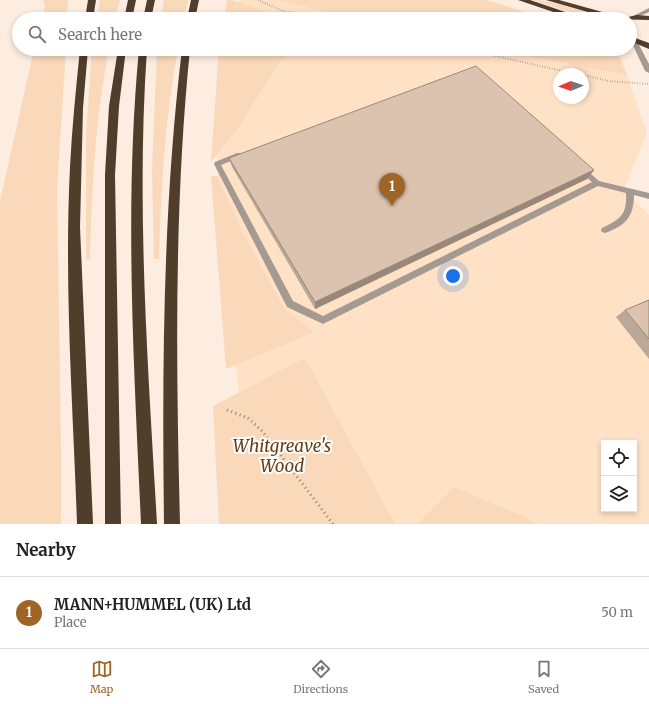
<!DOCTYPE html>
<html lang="en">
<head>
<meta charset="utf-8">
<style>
	:root { --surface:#fff; --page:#f2f2f2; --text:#222; --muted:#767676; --line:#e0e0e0; --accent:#a06526 }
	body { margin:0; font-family:Merriweather,serif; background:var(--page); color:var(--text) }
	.controls { position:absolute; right:12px; bottom:12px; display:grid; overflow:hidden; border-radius:0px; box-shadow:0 2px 6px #0003 }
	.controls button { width:36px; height:36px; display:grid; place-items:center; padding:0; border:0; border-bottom:1px solid var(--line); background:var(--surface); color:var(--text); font:20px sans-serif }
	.compass { position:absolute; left:553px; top:68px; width:36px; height:36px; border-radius:50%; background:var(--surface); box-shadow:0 2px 6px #0003; rotate:268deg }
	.you { position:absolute; left:453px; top:276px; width:14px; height:14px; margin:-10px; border:3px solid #fff; border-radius:50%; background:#1a73e8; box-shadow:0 0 0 6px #1a73e833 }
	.badge { display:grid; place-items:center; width:26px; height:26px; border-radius:50%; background:var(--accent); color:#fff; font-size:13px; font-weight:700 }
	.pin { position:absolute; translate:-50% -33px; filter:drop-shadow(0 1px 2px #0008) }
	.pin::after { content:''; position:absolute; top:21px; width:14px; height:12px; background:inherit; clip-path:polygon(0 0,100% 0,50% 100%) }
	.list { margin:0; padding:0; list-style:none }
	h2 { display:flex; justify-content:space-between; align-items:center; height:52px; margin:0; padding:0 16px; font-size:17px }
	h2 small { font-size:13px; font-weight:400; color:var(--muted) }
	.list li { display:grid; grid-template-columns:26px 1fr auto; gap:12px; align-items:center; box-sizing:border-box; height:72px; padding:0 16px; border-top:1px solid var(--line) }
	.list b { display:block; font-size:15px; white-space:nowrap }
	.list p { margin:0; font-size:13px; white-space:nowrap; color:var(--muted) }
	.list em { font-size:13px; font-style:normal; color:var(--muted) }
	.icon { flex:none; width:22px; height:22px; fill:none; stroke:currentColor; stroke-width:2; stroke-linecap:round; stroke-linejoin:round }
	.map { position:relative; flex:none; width:649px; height:524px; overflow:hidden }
	.search { position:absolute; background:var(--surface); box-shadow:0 2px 6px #0003; left:12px; right:12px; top:12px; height:44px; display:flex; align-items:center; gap:10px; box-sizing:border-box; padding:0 14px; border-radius:22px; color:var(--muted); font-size:15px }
	.sheet { height:124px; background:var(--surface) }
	nav { display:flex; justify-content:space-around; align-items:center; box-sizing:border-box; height:56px; border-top:1px solid var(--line); background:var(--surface); font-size:11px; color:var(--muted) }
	nav a { display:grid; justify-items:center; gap:2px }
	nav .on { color:var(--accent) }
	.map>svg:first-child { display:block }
	.built { fill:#ffe1c6; fill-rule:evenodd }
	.green { fill:#fad9bb }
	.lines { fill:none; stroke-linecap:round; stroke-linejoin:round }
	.path-far1 { stroke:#8d8177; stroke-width:2; stroke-dasharray:0.5 2; stroke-linecap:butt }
	.path { stroke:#8d8177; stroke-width:3; stroke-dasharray:1 3.5; stroke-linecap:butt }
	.lane { fill:#a59a92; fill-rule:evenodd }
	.street { fill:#a59a92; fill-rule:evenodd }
	.highway { fill:#503d2b; fill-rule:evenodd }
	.wall { fill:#bca896 }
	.shaded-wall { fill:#99887a }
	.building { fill:#dbc3af; stroke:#99887a }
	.labels { text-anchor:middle; stroke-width:4; stroke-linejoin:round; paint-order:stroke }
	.near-park-label { font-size:17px; font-style:italic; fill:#684015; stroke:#fdfdfd }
</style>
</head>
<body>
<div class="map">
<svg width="649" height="524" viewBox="0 0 649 524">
	<rect width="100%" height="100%" fill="#fcede0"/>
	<path class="built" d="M239 0H473L535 19H232Z
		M222 49H618L647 133 624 189 649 215V524H280L239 394 218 198 217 64ZM559 74H583V98H559ZM604 443H634V509H604Z"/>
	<path class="green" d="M43 0H68L67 19H42L45 5Z
		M100 0H120L115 19H97Z
		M164 0H188L184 19H161Z
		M227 0H232L287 19H224Z
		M279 0H486L548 19H354Z
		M532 0C554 0 587 14 611 19H592Z
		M34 49H66L57 189 61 447V524H0V201Z
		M92 49H109C95 121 92 186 90 259L86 260V134Z
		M157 49H178C165 118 161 189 159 259H154L152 170Z
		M219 49H307L293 53 280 61 239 127 211 162Z
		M492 49H615L627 75Z
		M211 176H217L244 235 285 309 314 332 226 369Z
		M305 358 395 524H219L213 406Z
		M454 487 529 519 535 524H417Z"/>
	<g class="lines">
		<path class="path-far1" d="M258 0 283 11 328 19
			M464 49 576 74
			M583 75 609 81 649 84"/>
		<path class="path" d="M227 410 248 418 263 432 333 524"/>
		<path class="lane" d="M649 8V12L634 19 629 18Z
			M237 153H241L242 155 241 157 221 165 293 301 323 316 592 182 580 172 579 170 580 168H584L599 181 649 193V199L634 195C634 217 625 226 605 233L602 232 601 230 602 228C621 219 627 215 626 193L598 186 323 324 287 307 214 164 215 162Z"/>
		<path class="street" d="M632 40 637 41 649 64V73L645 71 631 41Z"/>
		<path class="highway" d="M88 0H96L93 19H85Z
			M128 0H136L132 19H124Z
			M147 0H155L151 19H143Z
			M191 0H199L195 19H187Z
			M518 0H530L586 19H574Z
			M546 0H559L624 18 637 15 649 16V20L612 19Z
			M630 36 649 43V49L630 41Z
			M80 49H88L83 108 80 227 93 524H77C73 405 64 286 70 167 72 127 76 88 80 49Z
			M118 49H126L119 106 115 175 121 524H105V175L109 106Z
			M139 49H147C136 207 148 366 157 524H141C134 366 124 207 139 49Z
			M182 49H190C174 207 176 365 180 524H164C162 365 163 207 182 49Z"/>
	</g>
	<path class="wall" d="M229 158 594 170 587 179 315 309 232 167Z
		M649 300V359L616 317 625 310Z"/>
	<path class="shaded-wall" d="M594 170 587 179 315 309V302Z"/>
	<path class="building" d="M476 66 594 170 315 302 229 158Z
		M649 300V339L625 310Z"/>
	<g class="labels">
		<g class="near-park-label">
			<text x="282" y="452">Whitgreave's<tspan x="282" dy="20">Wood</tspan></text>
		</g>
	</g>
</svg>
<div class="controls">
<button><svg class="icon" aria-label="locate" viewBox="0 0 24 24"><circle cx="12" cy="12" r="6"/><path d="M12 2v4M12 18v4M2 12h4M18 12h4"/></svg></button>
<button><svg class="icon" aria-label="layers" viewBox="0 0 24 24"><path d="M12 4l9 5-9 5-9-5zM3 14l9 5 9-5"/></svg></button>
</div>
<svg class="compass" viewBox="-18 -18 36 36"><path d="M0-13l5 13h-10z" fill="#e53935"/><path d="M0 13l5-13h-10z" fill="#767676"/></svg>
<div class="you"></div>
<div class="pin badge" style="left:392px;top:206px">1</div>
<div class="search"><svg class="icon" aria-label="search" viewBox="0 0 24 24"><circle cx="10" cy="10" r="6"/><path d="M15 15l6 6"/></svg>Search here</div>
</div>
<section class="sheet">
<h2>Nearby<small></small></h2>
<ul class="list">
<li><span class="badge">1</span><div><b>MANN+HUMMEL (UK) Ltd</b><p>Place</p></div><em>50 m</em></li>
</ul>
</section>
<nav>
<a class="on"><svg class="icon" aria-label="map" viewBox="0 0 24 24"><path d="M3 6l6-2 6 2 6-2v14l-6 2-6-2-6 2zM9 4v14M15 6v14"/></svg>Map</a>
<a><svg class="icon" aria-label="directions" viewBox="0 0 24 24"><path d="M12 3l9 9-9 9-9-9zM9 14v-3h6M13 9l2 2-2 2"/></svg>Directions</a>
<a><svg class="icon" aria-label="saved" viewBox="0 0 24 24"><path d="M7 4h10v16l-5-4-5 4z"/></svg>Saved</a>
</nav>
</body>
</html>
